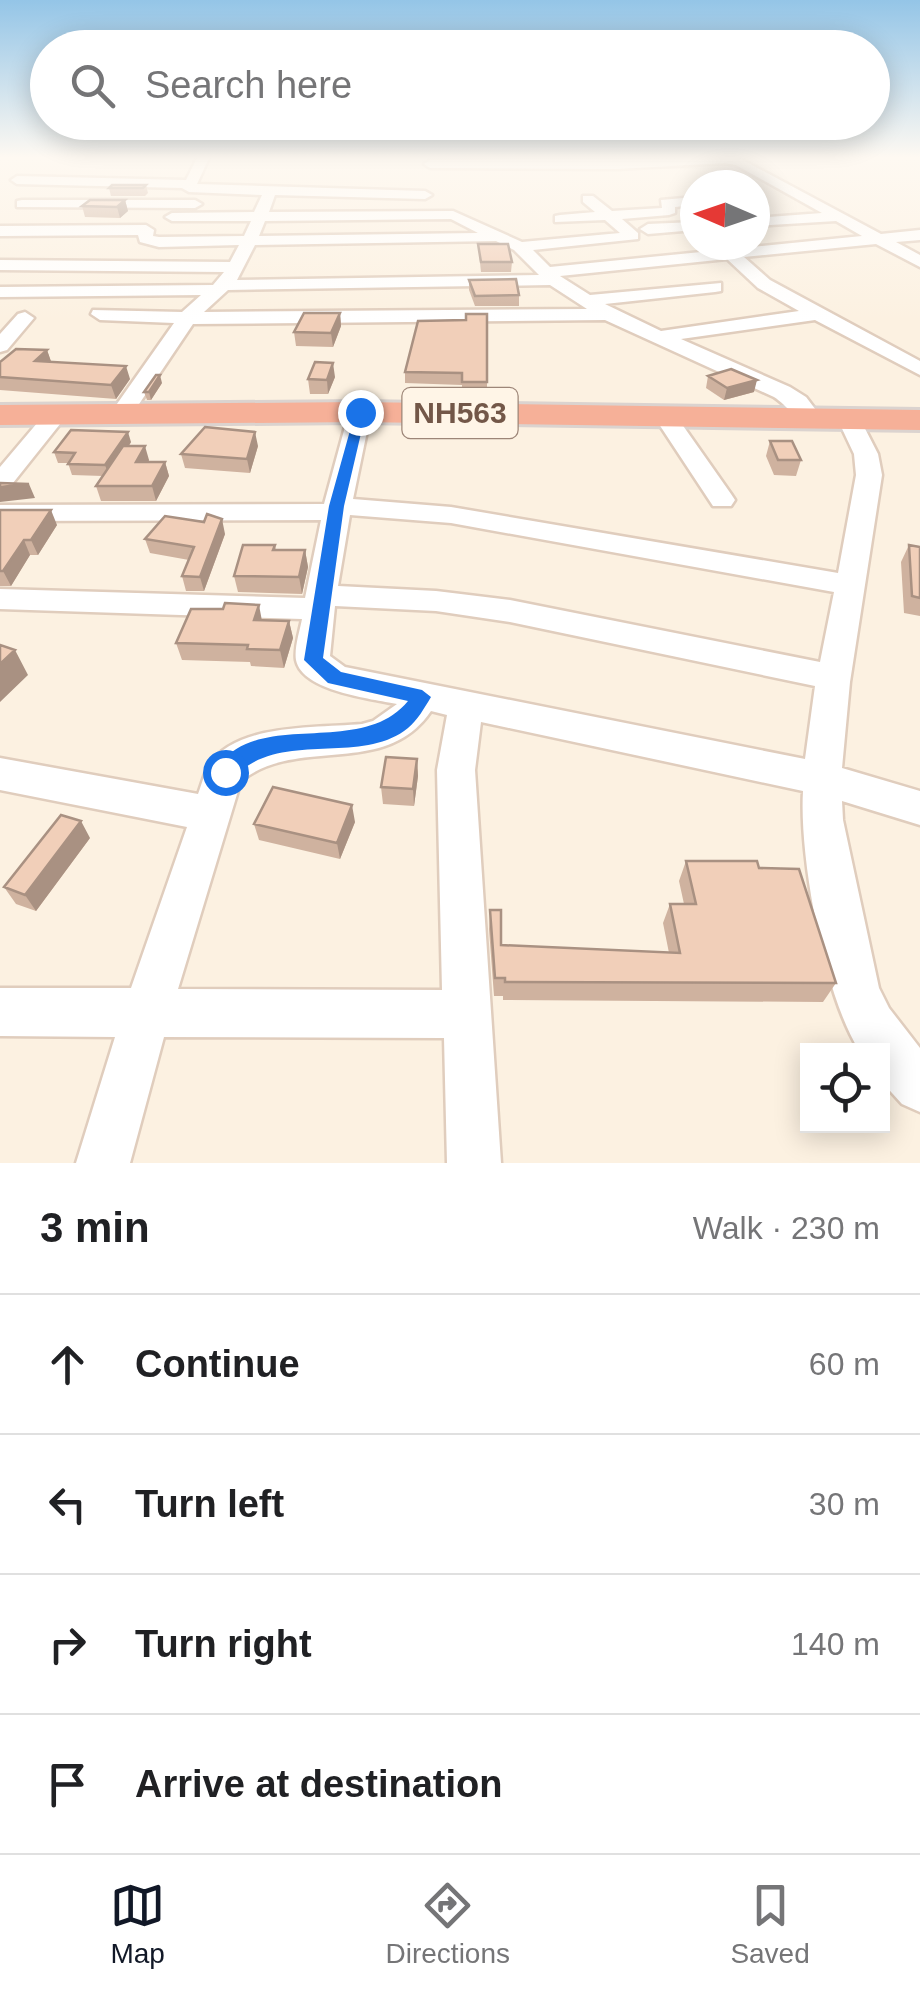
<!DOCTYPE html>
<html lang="en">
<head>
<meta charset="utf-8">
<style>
	:root { --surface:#fff; --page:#f6f6f6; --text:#202124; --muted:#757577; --line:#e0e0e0; --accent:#111827 }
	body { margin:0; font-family:Arial,sans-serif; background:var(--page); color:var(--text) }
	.controls { position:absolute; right:30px; bottom:30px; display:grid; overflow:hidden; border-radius:0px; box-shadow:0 5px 25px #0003 }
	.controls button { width:90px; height:90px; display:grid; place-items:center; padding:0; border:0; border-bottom:2px solid var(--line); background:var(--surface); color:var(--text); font:50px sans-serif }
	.compass { position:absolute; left:680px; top:170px; width:90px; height:90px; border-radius:50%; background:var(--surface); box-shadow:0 5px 25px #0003; rotate:272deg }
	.stop { position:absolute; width:30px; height:30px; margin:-22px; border:8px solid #1a73e8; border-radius:50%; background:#fff }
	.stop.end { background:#1a73e8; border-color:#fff; box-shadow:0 2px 10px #0008 }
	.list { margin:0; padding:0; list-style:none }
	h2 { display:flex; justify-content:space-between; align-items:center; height:130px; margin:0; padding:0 40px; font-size:42px }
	h2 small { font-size:32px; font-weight:400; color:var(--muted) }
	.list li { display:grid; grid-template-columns:65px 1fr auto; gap:30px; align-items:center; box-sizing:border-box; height:140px; padding:0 40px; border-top:2px solid var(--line) }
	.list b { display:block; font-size:38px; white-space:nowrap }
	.list em { font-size:32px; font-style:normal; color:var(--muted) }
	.icon { flex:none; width:55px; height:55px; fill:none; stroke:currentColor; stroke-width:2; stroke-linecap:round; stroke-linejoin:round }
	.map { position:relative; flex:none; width:920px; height:1163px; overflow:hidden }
	.search { position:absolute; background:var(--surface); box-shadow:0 5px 25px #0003; left:30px; right:30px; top:30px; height:110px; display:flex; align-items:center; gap:25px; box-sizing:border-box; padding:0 35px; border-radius:55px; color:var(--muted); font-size:38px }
	.sheet { height:690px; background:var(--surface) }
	nav { display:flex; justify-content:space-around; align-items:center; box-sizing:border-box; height:140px; border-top:2px solid var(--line); background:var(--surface); font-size:28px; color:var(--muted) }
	nav a { display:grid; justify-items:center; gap:5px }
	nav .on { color:var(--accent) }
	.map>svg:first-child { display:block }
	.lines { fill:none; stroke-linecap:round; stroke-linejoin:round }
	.minor-casing { stroke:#e0cdbd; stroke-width:5 }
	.highway-casing { stroke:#dbd3cf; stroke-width:6 }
	.minor { fill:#fff; fill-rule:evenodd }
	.highway { fill:#f6b098; fill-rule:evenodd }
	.wall { fill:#cfb29f }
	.shaded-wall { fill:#a99182 }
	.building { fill:#f1cfb9; stroke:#a99182; stroke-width:2.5 }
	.route { fill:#1a73e8 }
	.labels { text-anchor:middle; stroke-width:10; stroke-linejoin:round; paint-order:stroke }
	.shield { fill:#fff5e7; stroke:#9d8678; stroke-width:2.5 }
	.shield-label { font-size:30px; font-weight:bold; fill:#735748 }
</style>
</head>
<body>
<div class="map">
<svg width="920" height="1163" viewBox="0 0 920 1163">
	<rect width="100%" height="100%" fill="#fcf1e1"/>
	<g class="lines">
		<defs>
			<path id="minor" d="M197 158H209L197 184 425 191 432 195 425 199 275 195 269 212 453 211 522 242 620 233 605 220 555 222V216L560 215 595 212 583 202V196H593L612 211 662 208 661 200 695 197V205L675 207V213L669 215 622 219 638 233V239L533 250 550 267 862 236 836 221 755 226V218L822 213 736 165 725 163 618 169 430 168 424 164 430 160 739 158 881 234 920 230V240L896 242 920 255V267L876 244 744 257 770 280 920 361V375L815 320 681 339 790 387 806 397 822 418 810 425C797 422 787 405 774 397L605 320 193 324 131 416H115L112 411 174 323 100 320 91 314 93 310 182 312 201 295 0 297V287L213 285 224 272 0 270V260L230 262 239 245 159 247 140 242 138 235 0 236V226L146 225 154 230 153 236 159 237 244 236 251 221H172L165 217 172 213 254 212 262 195 189 192 182 188 17 184 11 180 17 176 186 180ZM451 219 478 233 259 236 265 221ZM496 241 514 250 539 275 237 280 255 245ZM727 259 758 288 799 311 661 331 605 304 715 292 721 291V283L590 295 560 276ZM550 285 587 309 204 312 228 290Z
				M22 200H195L202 204 195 208 17 207V201Z
				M695 222V230L648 234 640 229 648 224Z
				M25 312 34 318 7 350 0 352V334L18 314Z
				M360 405 371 412 353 499 451 507 838 573 856 475 854 454 837 418 841 413H857L878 454 882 475 850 682 842 768 920 791V825L842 801 843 820 879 988 889 1008 920 1048V1112L902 1104 882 1082V1050H859C824 995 799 856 803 791L481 722 475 770 501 1163H447L444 1038 164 1037 130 1163H76L115 1037 0 1036V988H131L187 827 0 790V758L198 794C202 784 204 773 210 764 237 723 319 728 362 724L373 721 397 704C372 699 302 691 296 660 294 648 300 630 302 619L0 609V589L305 598 321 520 0 521V505L324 504 349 412ZM350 515 451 523 834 592 820 662 510 600 436 591 338 586ZM335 606 436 611 510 622 815 686 805 759 345 667 330 656ZM431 711 447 715 437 770 442 990 178 989 241 781C298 735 385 779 431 711Z
				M57 407 68 414 9 488 0 491V467L49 409Z
				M664 408 672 410 731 494 735 500 731 506H713L653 415Z"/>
			<path id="highway" d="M360 402 920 410V430L360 422 0 425V405Z"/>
		</defs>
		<use href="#minor" class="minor-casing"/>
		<use href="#highway" class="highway-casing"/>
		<use href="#minor" class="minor"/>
		<use href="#highway" class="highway"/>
	</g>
	<path class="wall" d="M146 185 148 193 145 196H111L109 188Z
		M125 200 128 211 120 218 85 217 82 206Z
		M478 244 512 262 511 272H481Z
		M469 280 519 295V306H475L469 290Z
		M340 313 341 326 333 347 296 346 294 332Z
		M487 314V394H462V385L405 383V372L466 320Z
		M47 350 51 362 130 379 116 399 0 390V362Z
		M708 376 754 392 724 400 706 388Z
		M335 377 328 394H310L308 379Z
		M162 383 151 400H147L144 392Z
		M770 441 801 460 796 476 774 475 766 456Z
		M131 442 129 446 149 460V462H165L169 476 156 501H101L96 486 103 476 72 475 68 463H58L54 452Z
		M258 446 250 473 185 468 181 454Z
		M0 510 57 525 38 555H30L11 586H0Z
		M225 534 204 591H186L182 576 189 560 150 553 145 539Z
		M275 545 276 550H305L308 567 302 594 238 592 234 576Z
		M909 545 920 547V616L904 613 901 562Z
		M262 620 289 621 293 638 284 668 251 666 250 662 182 660 176 643Z
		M417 759 418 776 414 806 383 804 381 787Z
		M355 822 340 859 259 840 254 824Z
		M90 838 36 911 16 904 4 887Z
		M686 861 759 868 836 983 823 1002 503 1000V996H494L489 929 490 910 501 945 669 953 663 923 670 904H684L679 881Z"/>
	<path class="shaded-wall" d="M125 200 128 211 120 218 117 207Z
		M340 313 341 326 333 347 331 333Z
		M47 350 52 364 35 361Z
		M333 363 335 377 328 394 327 380Z
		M126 366 130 379 116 399 111 385Z
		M160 375 162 383 151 400 149 392Z
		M757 380 754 392 724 400 727 388Z
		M128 432 131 442 109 476 105 465Z
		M255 432 258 446 250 473 247 459Z
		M145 446 149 460 140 476 136 462Z
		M165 462 169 476 156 501 152 486Z
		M29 484 35 498 0 502V487Z
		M51 510 57 525 38 555 31 540Z
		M222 519 225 534 204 591 200 577Z
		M24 540 30 555 11 586 3 571Z
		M305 550 308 567 302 594 299 577Z
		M259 605 262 621 254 620Z
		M289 621 293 638 284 668 280 650Z
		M15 650 28 675 0 702V664Z
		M417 759 418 776 414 806 413 789Z
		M352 805 355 822 340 859 337 843Z
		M81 821 90 838 36 911 25 895Z"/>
	<path class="building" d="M112 185H146L143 188H109Z
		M90 200H125L117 207 82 206Z
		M478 244H508L512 262H481Z
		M516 279 519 295 475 296 469 280Z
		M304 313H340L331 333 294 332Z
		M466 314H487V382H462V373L405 372 418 321 466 320Z
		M16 349 47 350 35 361 126 366 111 385 0 377V362Z
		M315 362 333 363 327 380 308 379Z
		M731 369 757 380 727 388 708 376Z
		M156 375H160L149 392H144Z
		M205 427 255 432 247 459 181 454Z
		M71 430 128 432 105 465 68 464 75 453 54 452Z
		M770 441H792L801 460H778Z
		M123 446H145L136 462H165L152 486H96Z
		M0 483 29 484 0 487Z
		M0 510H51L31 540H24L3 571H0Z
		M207 514 222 519 200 577 182 576 194 547 145 539 165 516 204 522Z
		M243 545H275L273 550H305L299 577 234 576Z
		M909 545 920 547V598L912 596Z
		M225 603 259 605 254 620 289 621 280 650 247 649 248 645 176 643 191 609H223Z
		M0 645 15 650 0 664Z
		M386 757 417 759 413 789 381 787Z
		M273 787 352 805 337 843 254 824Z
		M61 815 81 821 25 895 4 887Z
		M686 861H757L759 868 799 869 836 983 505 982V978H495L490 910H501V945L680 953 670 904H696Z"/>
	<linearGradient id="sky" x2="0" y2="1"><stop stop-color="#94c5e7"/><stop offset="0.49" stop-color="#fef9f2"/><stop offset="1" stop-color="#fef9f2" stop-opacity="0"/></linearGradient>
	<rect width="920" height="321" fill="url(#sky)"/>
	<path class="route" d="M356 409 366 412 344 506 323 658 341 672 422 690 431 697C425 707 417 721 408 728 360 767 280 728 233 778H218L215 772C252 705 360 760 408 701L328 683 304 660 329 506Z"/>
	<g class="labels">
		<rect class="shield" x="402.5" y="388" width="115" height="50" rx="8"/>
		<g class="shield-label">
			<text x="460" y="423">NH563</text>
		</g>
	</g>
</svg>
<div class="controls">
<button><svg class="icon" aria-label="locate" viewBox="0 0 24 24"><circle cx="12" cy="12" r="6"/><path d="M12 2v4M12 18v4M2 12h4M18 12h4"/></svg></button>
</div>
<svg class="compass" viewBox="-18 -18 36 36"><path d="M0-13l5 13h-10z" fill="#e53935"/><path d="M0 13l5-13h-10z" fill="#757577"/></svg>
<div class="stop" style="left:225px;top:772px"></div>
<div class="stop end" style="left:360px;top:412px"></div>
<div class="search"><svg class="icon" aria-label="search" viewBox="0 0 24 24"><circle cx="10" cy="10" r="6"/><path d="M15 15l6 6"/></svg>Search here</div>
</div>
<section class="sheet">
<h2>3 min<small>Walk · 230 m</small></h2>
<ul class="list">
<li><svg class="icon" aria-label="ahead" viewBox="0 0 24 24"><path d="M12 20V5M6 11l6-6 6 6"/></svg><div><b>Continue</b></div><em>60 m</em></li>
<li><svg class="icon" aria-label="left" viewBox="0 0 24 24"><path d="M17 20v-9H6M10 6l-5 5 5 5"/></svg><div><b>Turn left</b></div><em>30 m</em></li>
<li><svg class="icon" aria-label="right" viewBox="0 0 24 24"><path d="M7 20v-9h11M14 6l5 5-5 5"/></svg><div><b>Turn right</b></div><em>140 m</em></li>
<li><svg class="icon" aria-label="arrive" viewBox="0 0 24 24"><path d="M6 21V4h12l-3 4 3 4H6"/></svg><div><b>Arrive at destination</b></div></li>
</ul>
</section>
<nav>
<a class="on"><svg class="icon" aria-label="map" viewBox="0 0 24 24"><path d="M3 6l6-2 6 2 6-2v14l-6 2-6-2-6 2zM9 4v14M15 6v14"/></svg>Map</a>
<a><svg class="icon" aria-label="directions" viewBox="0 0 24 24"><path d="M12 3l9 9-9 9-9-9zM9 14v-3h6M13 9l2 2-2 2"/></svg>Directions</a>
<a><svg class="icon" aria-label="saved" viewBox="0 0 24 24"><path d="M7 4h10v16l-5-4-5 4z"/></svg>Saved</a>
</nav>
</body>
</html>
